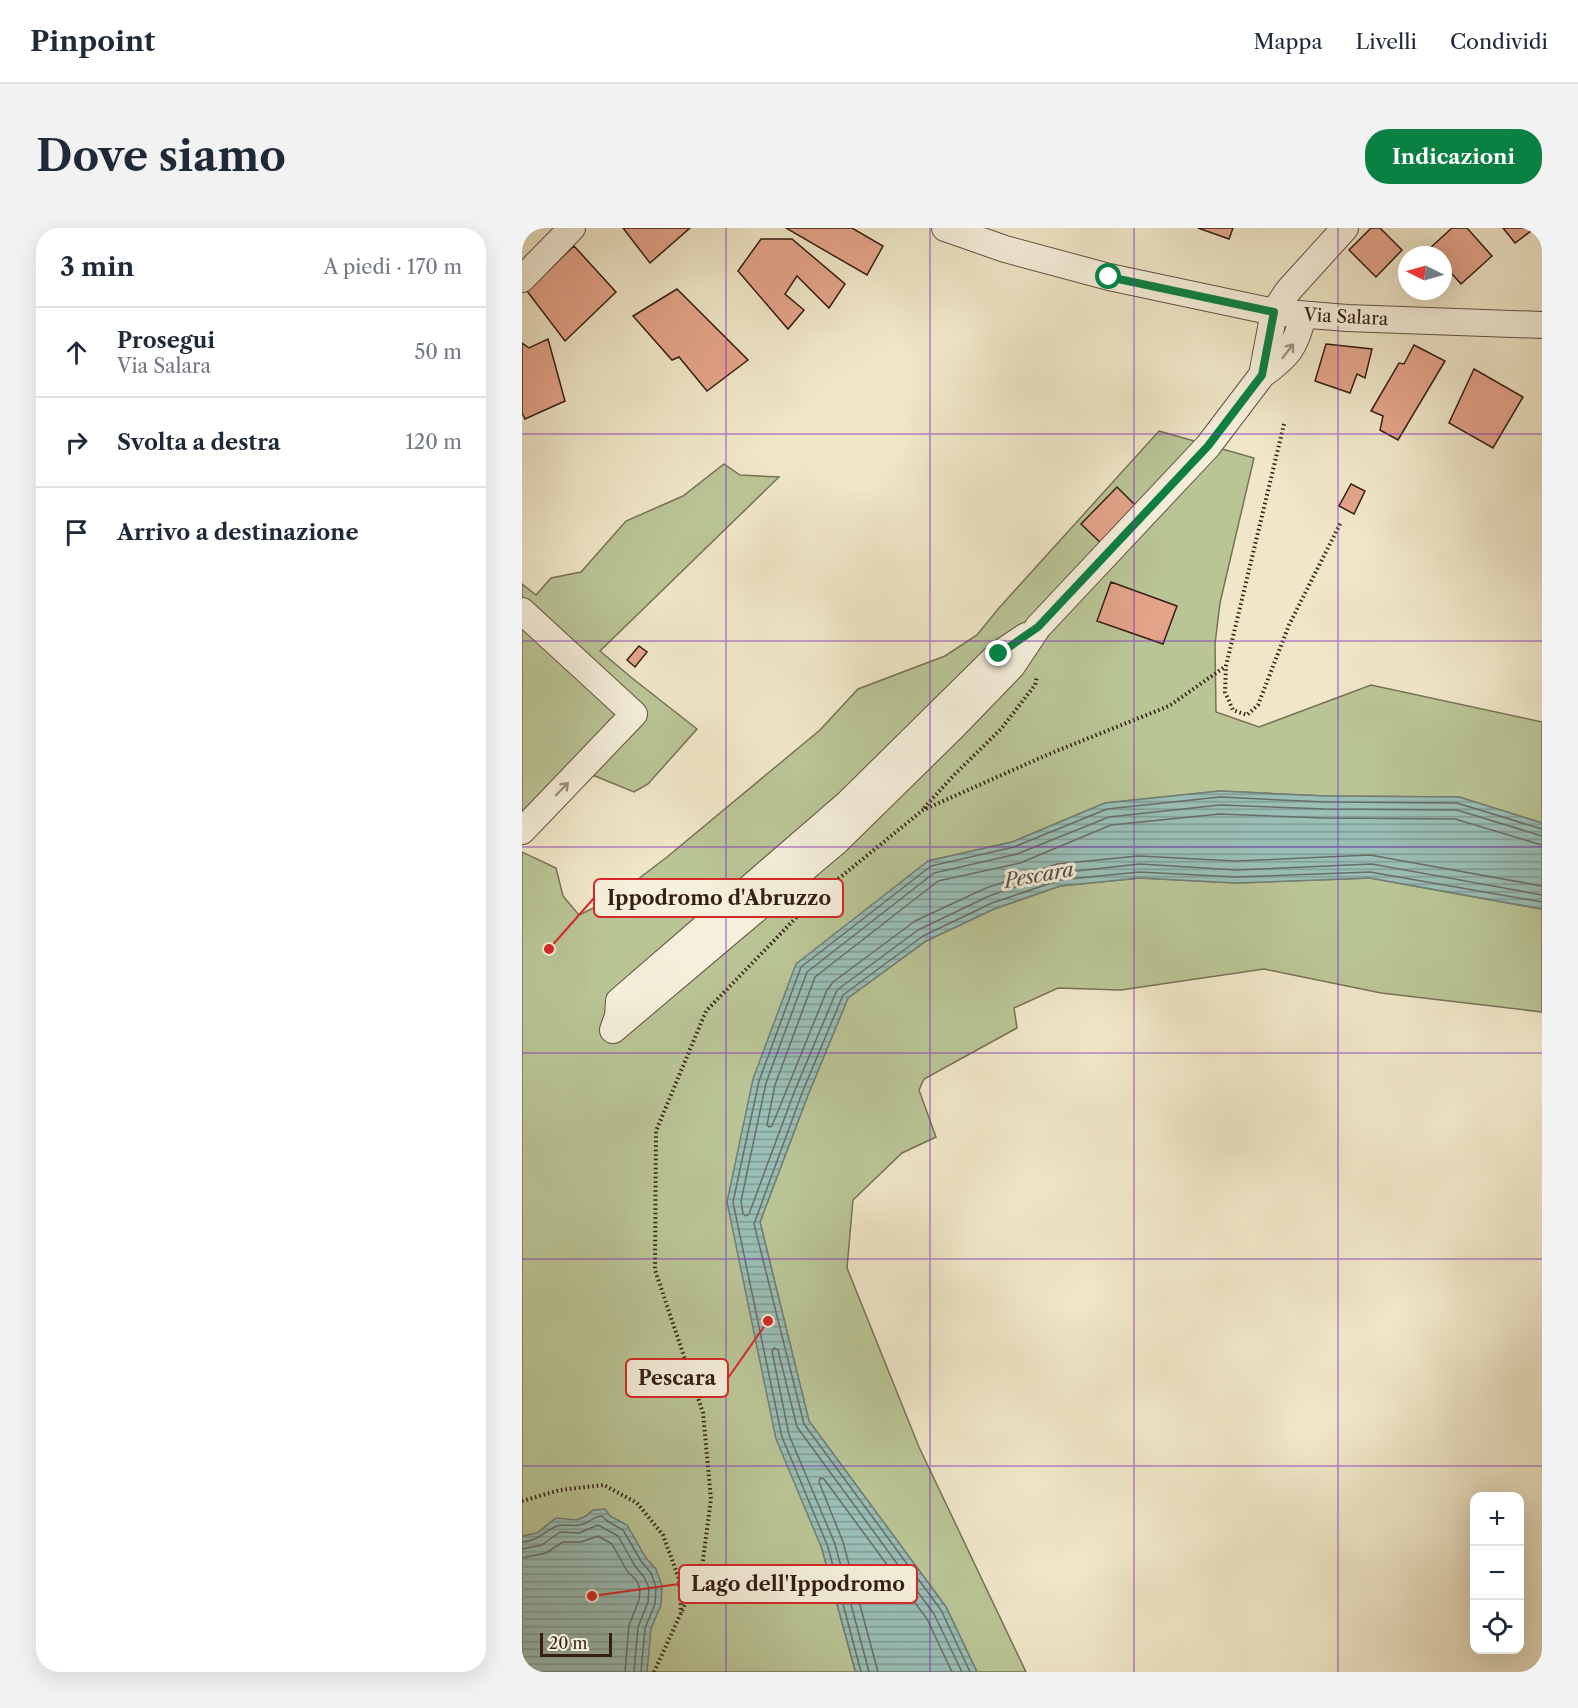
<!DOCTYPE html>
<html lang="it">
<head>
<meta charset="utf-8">
<style>
	:root { --surface:#fff; --page:#f2f2f3; --text:#1f2937; --muted:#747a83; --line:#e0e1e3; --accent:#0b8043 }
	body { margin:0; font-family:"Libre Caslon Text",serif; background:var(--page); color:var(--text) }
	.controls { position:absolute; right:18px; bottom:18px; display:grid; overflow:hidden; border-radius:12px; box-shadow:0 6px 24px #0002 }
	.controls button { width:54px; height:54px; display:grid; place-items:center; padding:0; border:0; border-bottom:2px solid var(--line); background:var(--surface); color:var(--text); font:30px sans-serif }
	.compass { position:absolute; left:876px; top:18px; width:54px; height:54px; border-radius:50%; background:var(--surface); box-shadow:0 6px 24px #0002; rotate:275deg }
	.scale { position:absolute; left:18px; bottom:15px; width:72px; box-sizing:border-box; padding-left:6px; border:3px solid #351e15; border-top:0; font-size:16px; line-height:21px; white-space:nowrap; color:#351e15; -webkit-text-stroke:4px #f5efdb; paint-order:stroke }
	.stop { position:absolute; width:18px; height:18px; margin:-14px; border:4px solid #0b8043; border-radius:50%; background:#fff }
	.stop.end { background:#0b8043; border-color:#fff; box-shadow:0 2px 6px #0008 }
	.list { margin:0; padding:0; list-style:none }
	h2 { display:flex; justify-content:space-between; align-items:center; height:78px; margin:0; padding:0 24px; font-size:26px }
	h2 small { font-size:20px; font-weight:400; color:var(--muted) }
	.list li { display:grid; grid-template-columns:39px 1fr auto; gap:18px; align-items:center; box-sizing:border-box; height:90px; padding:0 24px; border-top:2px solid var(--line) }
	.list b { display:block; font-size:22px; white-space:nowrap }
	.list p { margin:0; font-size:20px; white-space:nowrap; color:var(--muted) }
	.list em { font-size:20px; font-style:normal; color:var(--muted) }
	.icon { flex:none; width:33px; height:33px; fill:none; stroke:currentColor; stroke-width:2; stroke-linecap:round; stroke-linejoin:round }
	.map { position:relative; flex:none; width:1020px; height:1444px; overflow:hidden; border-radius:24px }
	header { display:flex; align-items:center; gap:36px; box-sizing:border-box; height:84px; padding:0 30px; background:var(--surface); border-bottom:2px solid var(--line) }
	header strong { font-size:28px }
	nav { display:flex; gap:33px; margin-inline-start:auto; font-size:21px }
	.intro { display:flex; align-items:center; justify-content:space-between; box-sizing:border-box; height:144px; padding:0 36px }
	h1 { margin:0; font-size:42px }
	.button { padding:15px 27px; border-radius:24px; background:var(--accent); color:#fff; font-size:21px; font-weight:700 }
	main { display:flex; gap:36px; padding:0 36px }
	aside { flex:1; background:var(--surface); border-radius:24px; box-shadow:0 6px 24px #0002 }
	.map>svg:first-child { display:block }
	.green { fill:#bac596; stroke:#787256; stroke-width:1.5 }
	.water { fill:url(#water-rules); stroke:#727f76; stroke-width:1.5 }
	.lines { fill:none; stroke-linecap:round; stroke-linejoin:round }
	.shore { stroke:#686e66; stroke-width:1.5 }
	.building { fill:#e4a48a; stroke:#351e15; stroke-width:1.5 }
	.minor-casing { stroke:#645042; stroke-width:28 }
	.path { stroke:#351e15; stroke-width:4; stroke-dasharray:1.5 3; stroke-linecap:butt }
	.minor { stroke:#f5efdb; stroke-width:26 }
	.oneway { stroke:#9f9182 }
	.route { stroke:#0b8043; stroke-width:8 }
	.grid { fill:none; stroke:#7b2cbf; stroke-width:1.5; stroke-opacity:0.55 }
	.labels { text-anchor:middle; stroke-width:6; stroke-linejoin:round; paint-order:stroke }
	.street-label { font-size:18px; fill:#351e15; stroke:#f5efdb }
	.water-label { font-size:20px; font-style:italic; fill:#534e46; stroke:#f5efdb }
	.leader { fill:none; stroke:#d62828; stroke-width:2 }
	.callout-dot { fill:#d62828; stroke:#f5efdb; stroke-width:2 }
	.callout { fill:#f5efdb; stroke:#d62828; stroke-width:2 }
	.callout-label { font-size:20px; text-anchor:middle; font-weight:bold; fill:#351e15 }
</style>
</head>
<body>
<header>
<strong>Pinpoint</strong>
<nav><a>Mappa</a><a>Livelli</a><a>Condividi</a></nav>
</header>
<div class="intro"><h1>Dove siamo</h1><a class="button">Indicazioni</a></div>
<main>
<aside>
<h2>3 min<small>A piedi · 170 m</small></h2>
<ul class="list">
<li><svg class="icon" aria-label="ahead" viewBox="0 0 24 24"><path d="M12 20V5M6 11l6-6 6 6"/></svg><div><b>Prosegui</b><p>Via Salara</p></div><em>50 m</em></li>
<li><svg class="icon" aria-label="right" viewBox="0 0 24 24"><path d="M7 20v-9h11M14 6l5 5-5 5"/></svg><div><b>Svolta a destra</b></div><em>120 m</em></li>
<li><svg class="icon" aria-label="arrive" viewBox="0 0 24 24"><path d="M6 21V4h12l-3 4 3 4H6"/></svg><div><b>Arrivo a destinazione</b></div></li>
</ul>
</aside>
<div class="map">
<svg width="1020" height="1444" viewBox="0 0 1020 1444">
	<defs>
		<pattern id="water-rules" width="6" height="5" patternUnits="userSpaceOnUse" patternTransform="scale(1.5)"><rect width="6" height="5" fill="#9abfb7"/><path d="M0 2.5h6" fill="none" stroke="#7e9b94"/></pattern>
	</defs>
	<rect width="100%" height="100%" fill="#f0e7c8"/>
	<filter id="stains"><feTurbulence type="fractalNoise" baseFrequency=".00333" numOctaves="4"/><feColorMatrix values="0 0 0 0 .2 0 0 0 0 .09 0 0 0 0 .02 0 0 0 .5 -.17"/></filter>
	<radialGradient id="worn" r=".72"><stop offset=".6" stop-color="#630" stop-opacity="0"/><stop offset="1" stop-color="#630" stop-opacity=".3"/></radialGradient>
	<path class="green" d="M637 203 732 230 698 375 693 416 694 484 737 499 849 457 1020 494V595L937 569 803 568 698 563 583 575 490 614 406 633 205 974 333 1442 336 1444H0V624L34 640 41 668 57 687 90 671 145 629 298 502 336 461 423 428 455 407 477 380Z
		M202 236 218 247 257 249 78 423 110 450 175 501 126 556 112 564 68 546 0 617V356L14 367 29 350 59 344 104 293 161 268Z
		M618 650 714 655 848 650 1020 681V784L859 765 742 741 599 762 536 760 492 780 495 800 402 851 397 862 414 909 380 925 331 972 325 1040 397 1219 504 1444H455L424 1379 287 1193 238 994 286 867 326 770 404 713 472 681 538 658Z"/>
	<path class="water" d="M698 563 803 568 937 569 1020 595V681L848 650 714 655 618 650 538 658 472 681 404 713 326 770 286 867 238 994 287 1193 424 1379 455 1444H336L333 1442 300 1321 254 1211 205 974 231 851 274 736 406 633 490 614 583 575Z
		M83 1281 88 1288 105 1297 124 1330 134 1341 140 1358 139 1377 129 1401 125 1444H0V1308L15 1305 34 1290 55 1292 64 1288 71 1282Z"/>
	<g class="lines">
		<path class="shore" d="M1020 608 935 582 803 581 698 577 587 589 495 626 412 645 285 744 244 855 219 973 221 986 224 988 227 986 273 862 315 762 396 702 467 668 536 645 618 636 714 642 850 636 1020 667
			M1020 617 933 591 802 590 698 586 589 597 498 635 416 653 293 749 253 857 245 897 247 899 250 898 305 762 311 754 393 693 464 660 535 636 616 628 714 633 848 627 1020 658
			M0 1314C19 1312 20 1304 35 1298 42 1295 51 1299 58 1297 67 1295 72 1288 80 1288L85 1293 101 1302 119 1333 129 1345 134 1359 133 1376 123 1400 119 1444
			M0 1321 20 1317 38 1304 57 1305 76 1297 96 1308 113 1338 122 1349 127 1360 126 1374 116 1399 112 1444
			M0 1330 24 1325 41 1314H59L76 1308 90 1316 105 1343 115 1353 118 1361 117 1372 107 1397 103 1444
			M339 1444 306 1319 260 1209 211 974 237 853 279 739 409 638 492 619 585 581 698 569 803 574 935 575 1020 601
			M347 1444 313 1316 267 1207 250 1123 252 1120 256 1122 275 1199 412 1386 440 1444
			M356 1444 321 1314 297 1254 298 1250 302 1251 405 1391 430 1444
			M448 1444 419 1382 282 1196 232 996 280 865 321 767 401 708 470 675 538 652 617 644 714 649 848 644 1020 674"/>
	</g>
	<path class="building" d="M101 0H168L128 35Z
		M264 0H330L361 18 345 47Z
		M676 0H711L707 11Z
		M849 0H858L880 22 854 49 827 22Z
		M930 0H945L970 28 939 56 921 36V27H913L907 21Z
		M981 0H1013L993 15Z
		M239 11H270L323 56 307 80 275 48 263 66 282 82 266 101 216 43Z
		M52 18 94 64 43 113 5 63Z
		M155 61 226 132 185 163 157 129 150 132 111 88Z
		M26 111 43 173 3 191 0 185V115L7 120Z
		M804 116 850 121 843 150 835 146 828 165 793 153Z
		M892 117 923 133 876 212 858 202 861 188 849 183 877 135 882 136Z
		M952 141 1001 169 971 220 927 195Z
		M829 256 843 263 832 286 817 278Z
		M595 259 616 280 581 317 559 296Z
		M589 354 655 378 641 416 575 393Z
		M117 418 125 424 113 439 105 432Z"/>
	<g class="lines">
		<defs>
			<path id="minor" d="M423 0 483 21 587 49 752 84 825 90 1020 97
				M0 51 50 0
				M781 87C774 119 766 128 740 147L752 84 766 63 823 0
				M0 383 112 486 0 603
				M91 802 315 613 432 498 490 438 516 399 686 218 740 147
				M91 802 96 788 97 773 326 575 477 426 504 408"/>
		</defs>
		<use href="#minor" class="minor-casing"/>
		<path class="path" d="M762 196 704 438 703 464 711 482 725 487 736 477 767 397 819 294
			M402 580 433 546 479 501 513 457 515 448
			M0 1273 38 1262 82 1257 115 1275 141 1307 157 1351 159 1385
			M132 1444 180 1339 189 1271 181 1185 133 1042 134 903 184 783 294 669 401 582 527 526 647 478 704 438"/>
		<use href="#minor" class="minor"/>
	</g>
	<defs><path id="oneway-shaft" d="M-6 0H5M1.5-3L5.5 0L1.5 3" fill="none" stroke-width="1.6" stroke-linecap="round" stroke-linejoin="round" transform="scale(1.5)"/></defs>
	<g class="oneway">
		<use href="#oneway-shaft" transform="translate(766 123) rotate(-52)"/>
		<use href="#oneway-shaft" transform="translate(40 561) rotate(-46)"/>
	</g>
	<g class="lines">
		<path class="route" d="M477 426 516 399 686 218 740 147 752 84 587 49"/>
	</g>
	<path class="grid" d="M204 0V1444M408 0V1444M612 0V1444M816 0V1444M0 206H1020M0 413H1020M0 619H1020M0 825H1020M0 1031H1020M0 1238H1020"/>
	<g class="labels">
		<g class="street-label">
			<text transform="translate(824 89) rotate(3)" y="6">Via Salara</text>
		</g>
		<g class="water-label">
			<text transform="translate(517 647) rotate(-10)" y="7">Pescara</text>
		</g>
	</g>
	<path class="leader" d="M27 721L72 670M246 1093L206 1150M70 1368L157 1356"/>
	<g class="callout-dot">
		<circle cx="27" cy="721" r="6"/>
		<circle cx="246" cy="1093" r="6"/>
		<circle cx="70" cy="1368" r="6"/>
	</g>
	<g class="callout">
		<rect x="72" y="651" width="249" height="38" rx="6"/>
		<rect x="104" y="1131" width="102" height="38" rx="6"/>
		<rect x="157" y="1337" width="238" height="38" rx="6"/>
	</g>
	<g class="callout-label">
		<text x="197" y="677">Ippodromo d'Abruzzo</text>
		<text x="155" y="1157">Pescara</text>
		<text x="276" y="1363">Lago dell'Ippodromo</text>
	</g>
	<rect width="100%" height="100%" filter="url(#stains)"/>
	<rect width="100%" height="100%" fill="url(#worn)"/>
</svg>
<div class="controls">
<button>+</button>
<button>−</button>
<button><svg class="icon" aria-label="locate" viewBox="0 0 24 24"><circle cx="12" cy="12" r="6"/><path d="M12 2v4M12 18v4M2 12h4M18 12h4"/></svg></button>
</div>
<svg class="compass" viewBox="-18 -18 36 36"><path d="M0-13l5 13h-10z" fill="#e53935"/><path d="M0 13l5-13h-10z" fill="#747a83"/></svg>
<div class="scale">20 m</div>
<div class="stop" style="left:587px;top:49px"></div>
<div class="stop end" style="left:477px;top:426px"></div>
</div>
</main>
</body>
</html>
